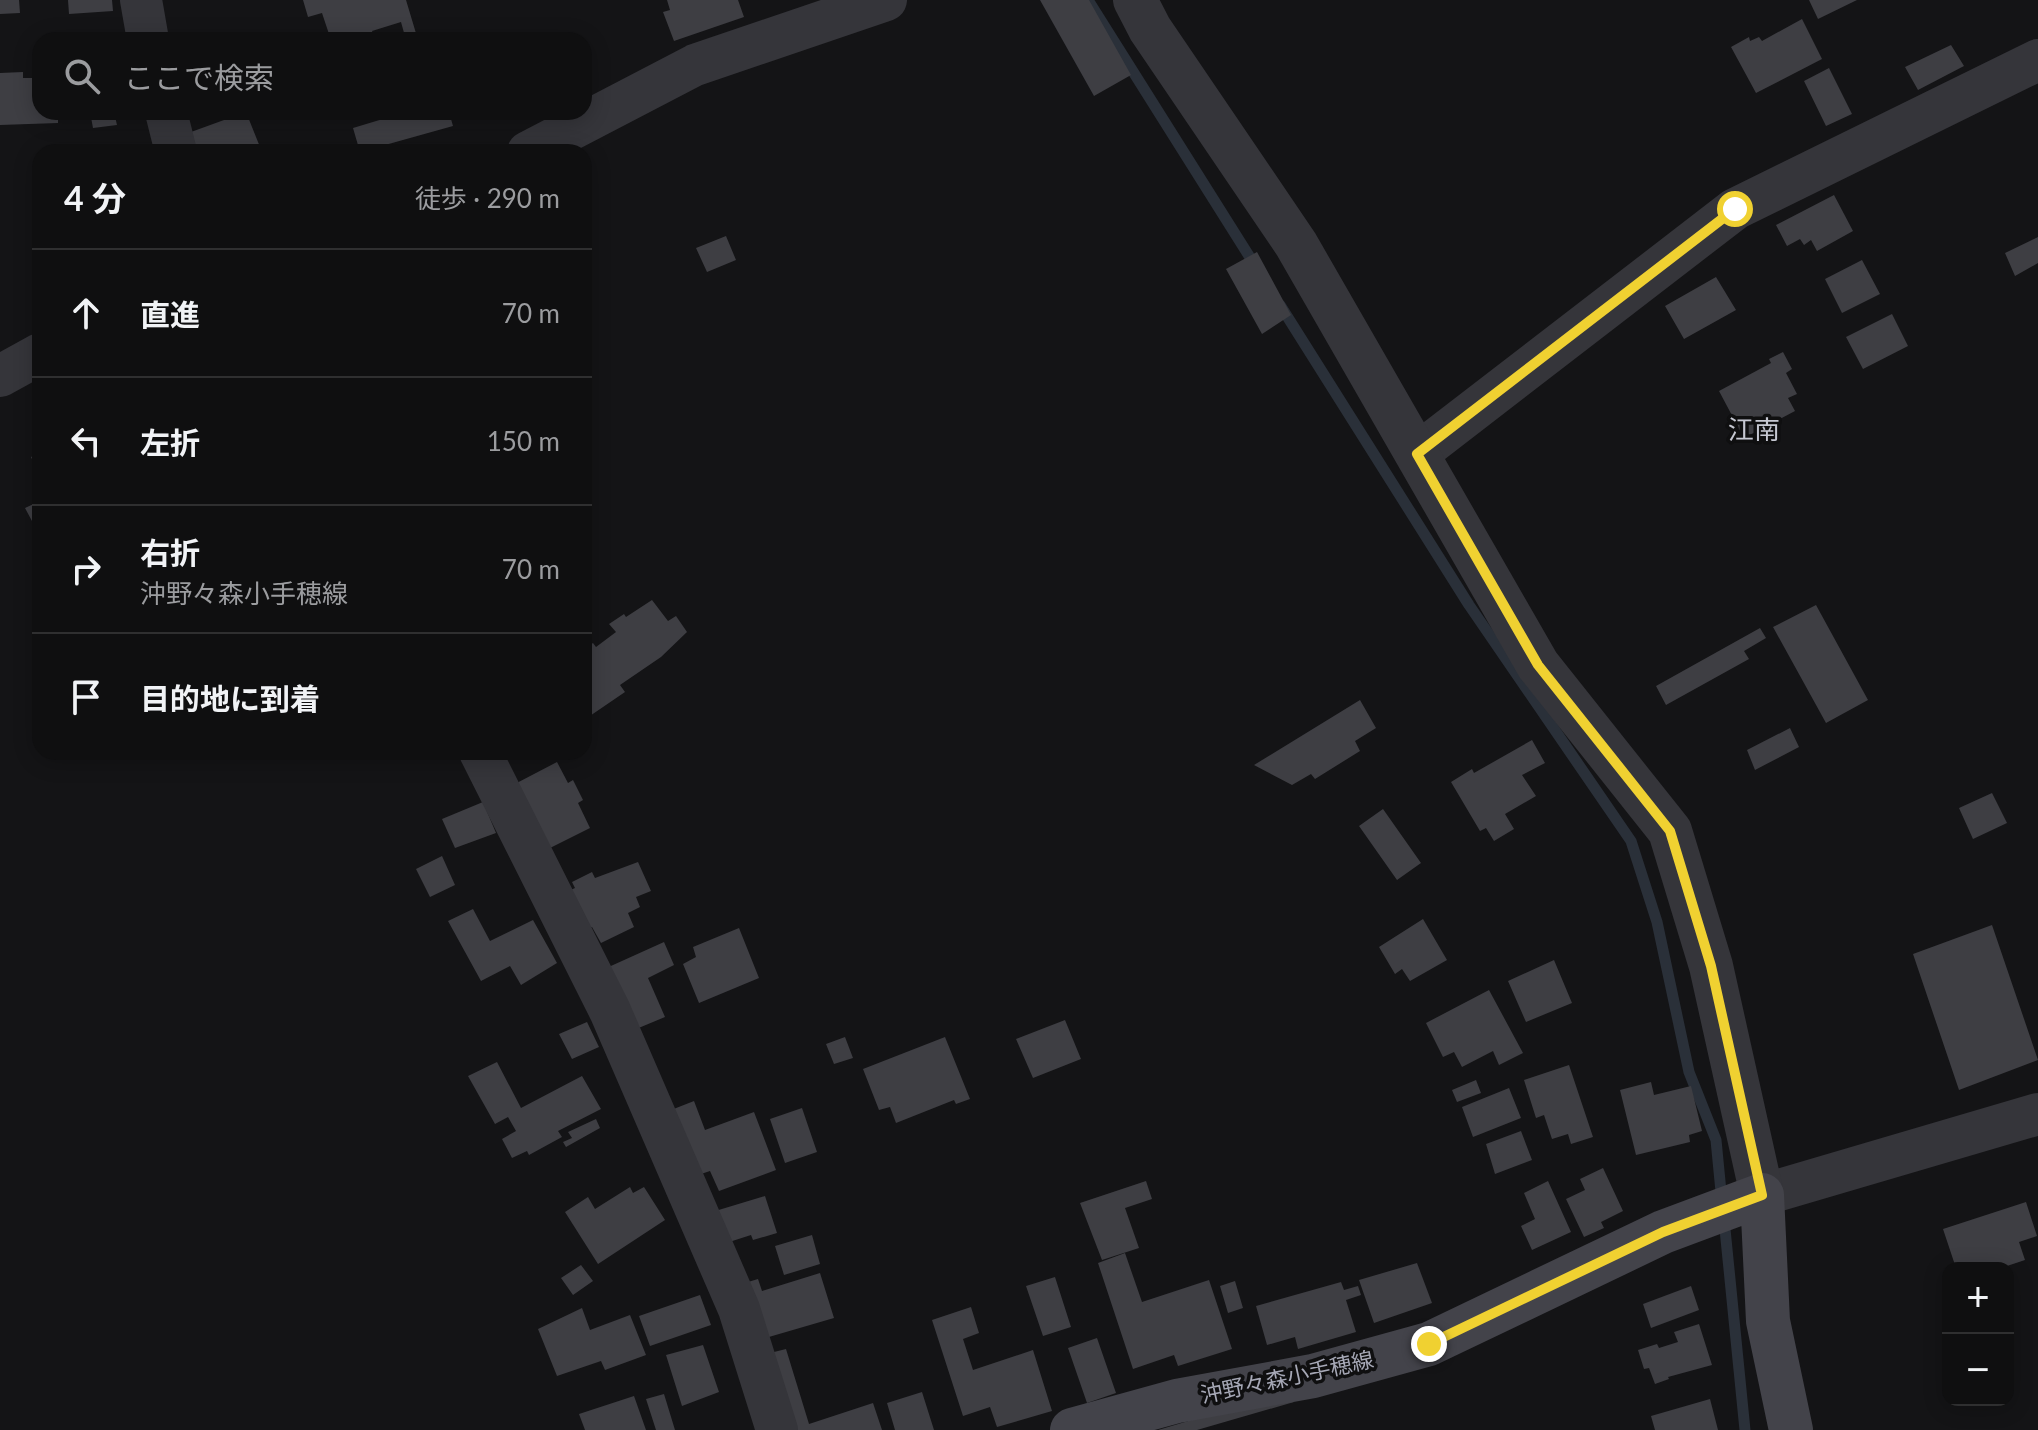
<!DOCTYPE html>
<html lang="ja">
<head>
<meta charset="utf-8">
<style>
	:root { --surface:#0f0f10; --page:#1d1d1e; --text:#f1f3f6; --muted:#9b9c9f; --line:#2f2f30 }
	body { margin:0; font-family:Lato,"Noto Sans JP",sans-serif; background:var(--page); color:var(--text) }
	.controls { position:absolute; right:24px; bottom:24px; display:grid; overflow:hidden; border-radius:16px; box-shadow:0 4px 20px #0003 }
	.controls button { width:72px; height:72px; display:grid; place-items:center; padding:0; border:0; border-bottom:2px solid var(--line); background:var(--surface); color:var(--text); font:40px sans-serif }
	.stop { position:absolute; width:24px; height:24px; margin:-18px; border:6px solid #f0d131; border-radius:50%; background:#fff }
	.stop.end { background:#f0d131; border-color:#fff; box-shadow:0 2px 8px #0008 }
	.list { margin:0; padding:0; list-style:none }
	h2 { display:flex; justify-content:space-between; align-items:center; height:104px; margin:0; padding:0 32px; font-size:34px }
	h2 small { font-size:26px; font-weight:400; color:var(--muted) }
	.list li { display:grid; grid-template-columns:52px 1fr auto; gap:24px; align-items:center; box-sizing:border-box; height:128px; padding:0 32px; border-top:2px solid var(--line) }
	.list b { display:block; font-size:30px; white-space:nowrap }
	.list p { margin:0; font-size:26px; white-space:nowrap; color:var(--muted) }
	.list em { font-size:26px; font-style:normal; color:var(--muted) }
	.icon { flex:none; width:44px; height:44px; fill:none; stroke:currentColor; stroke-width:2; stroke-linecap:round; stroke-linejoin:round }
	.map { position:relative; flex:none; width:2038px; height:1430px; overflow:hidden }
	.search { position:absolute; background:var(--surface); box-shadow:0 4px 20px #0003; left:32px; top:32px; width:560px; height:88px; display:flex; align-items:center; gap:20px; box-sizing:border-box; padding:0 28px; border-radius:24px; color:var(--muted); font-size:30px }
	.panel { position:absolute; background:var(--surface); box-shadow:0 4px 20px #0003; left:32px; top:144px; width:560px; height:616px; border-radius:24px }
	.map>svg:first-child { display:block }
	.lines { fill:none; stroke-linecap:round; stroke-linejoin:round }
	.stream { stroke:#2a3039; stroke-width:11 }
	.building { fill:#3e3e43 }
	.minor { stroke:#35353a; stroke-width:42 }
	.tertiary { stroke:#35353a; stroke-width:44 }
	.secondary { stroke:#43434a; stroke-width:44 }
	.route { stroke:#f0d131; stroke-width:10 }
	.labels { text-anchor:middle; stroke-width:7; stroke-linejoin:round; paint-order:stroke }
	.street-label { font-size:22px; fill:#a6a8b6; stroke:#0f0f10 }
	.quarter-label { font-size:26px; fill:#c6c8d2; stroke:#0f0f10 }
</style>
</head>
<body>
<div class="map">
<svg width="2038" height="1430" viewBox="0 0 2038 1430">
	<rect width="100%" height="100%" fill="#141416"/>
	<g class="lines">
		<path class="stream" d="M1088 0 1256 267
			M1280 305 1469 605 1631 841 1657 922 1689 1072 1716 1140 1722 1202
			M1724 1219 1745 1430"/>
	</g>
	<path class="building" d="M0 0H19L20 13 0 14Z
		M68 0H112L113 11 69 14Z
		M303 0H406L418 40H406L401 22 372 31 375 40H331L322 13 308 17Z
		M667 0H738L744 17 674 41 663 12 670 10Z
		M1040 0H1089L1131 75 1094 96Z
		M1809 0H1857L1818 19Z
		M1802 19 1822 59 1756 93 1731 47 1749 37 1750 41 1759 37 1762 41Z
		M1951 45 1964 66 1918 90 1905 67Z
		M1829 68 1852 114 1826 126 1804 81Z
		M23 72V78H40V112H58V123L0 125V73Z
		M90 112H114L117 125 93 128Z
		M246 112 262 152H198L191 132Z
		M406 112H449L453 126 360 152 353 128Z
		M1834 195 1853 231 1817 251 1811 240 1804 245 1800 239 1787 246 1776 225Z
		M726 236 736 260 707 272 696 248Z
		M2038 237V263L2015 276 2005 253Z
		M1257 252 1291 315 1262 334 1226 269Z
		M1862 260 1880 294 1842 313 1825 279Z
		M1716 277 1736 310 1684 339 1665 306Z
		M1892 314 1908 346 1863 369 1846 337Z
		M1783 352 1792 369 1786 373 1797 394 1788 398 1795 411 1744 438 1719 391 1771 363 1769 359Z
		M40 453V476L31 457Z
		M40 501V536L25 508Z
		M652 600 668 621 676 616 687 632 661 657 620 685 625 692 584 720V649L593 643 596 647 616 632 609 624 624 614 626 617Z
		M1816 605 1868 700 1826 723 1773 627Z
		M1760 628 1766 638 1744 651 1749 659 1666 705 1656 686Z
		M1360 700 1376 728 1355 741 1360 751 1315 779 1311 774 1292 785 1254 765Z
		M1790 728 1799 747 1755 770 1747 750Z
		M1532 740 1545 763 1522 775 1536 796 1505 814 1514 829 1494 841 1486 828 1480 831 1451 782 1472 769 1474 773Z
		M557 762 568 783 573 780 583 800 578 803 590 828 542 852 511 786Z
		M1992 793 2007 823 1973 839 1959 808Z
		M483 802 496 833 455 848 442 819Z
		M1383 809 1421 863 1397 880 1359 826Z
		M442 856 455 885 430 897 416 869Z
		M638 862 651 891 636 897 640 907 628 913 634 927 601 943 592 927 585 930 566 892 575 888 572 882 592 872 595 878Z
		M473 909 490 941 533 920 557 963 521 985 510 966 481 981 448 921Z
		M1423 919 1447 960 1410 981 1402 969 1395 974 1379 947Z
		M1992 925 2038 1060 1959 1090 1913 954Z
		M739 928 759 978 699 1003 683 964 696 957 693 947Z
		M664 942 674 965 648 978 665 1017 629 1032 602 970Z
		M1554 960 1572 1003 1526 1022 1508 981Z
		M1489 990 1523 1053 1499 1065 1493 1051 1462 1067 1454 1052 1443 1057 1426 1023Z
		M1065 1020 1081 1059 1033 1078 1016 1039Z
		M587 1022 599 1047 572 1059 559 1034Z
		M845 1037 853 1058 834 1064 826 1044Z
		M945 1037 970 1099 956 1104 954 1100 896 1123 890 1107 879 1110 863 1069Z
		M497 1062 521 1108 582 1076 601 1109 558 1131 562 1137 529 1155 527 1151 512 1158 502 1139 516 1131 508 1117 495 1124 468 1076Z
		M1569 1065 1593 1137 1571 1144 1568 1134 1552 1139 1544 1115 1536 1118 1524 1080Z
		M1476 1080 1481 1093 1457 1102 1452 1090Z
		M1651 1082 1654 1095 1691 1086 1702 1131 1689 1135 1690 1142 1636 1155 1620 1090Z
		M1509 1088 1521 1118 1473 1137 1462 1107Z
		M694 1101 705 1130 754 1112 776 1170 719 1191 710 1171 692 1177 666 1112Z
		M802 1108 817 1152 785 1163 770 1119Z
		M596 1119 600 1128 566 1147 563 1142 572 1138 568 1132Z
		M1521 1131 1532 1160 1495 1174 1486 1144Z
		M1603 1168 1623 1211 1601 1222 1604 1228 1584 1237 1566 1199 1585 1190 1580 1179Z
		M1146 1181 1152 1199 1125 1208 1139 1248 1102 1260 1080 1203Z
		M1548 1181 1571 1232 1532 1250 1521 1226 1535 1219 1524 1193Z
		M630 1187 633 1193 644 1187 665 1220 598 1264 565 1212 588 1197 595 1209Z
		M765 1196 777 1233 753 1240 751 1235 723 1244 712 1212Z
		M2026 1202 2037 1236 2019 1242 2025 1260 2001 1268H1956L1943 1229Z
		M812 1235 820 1264 784 1275 775 1246Z
		M1125 1253 1142 1302 1209 1280 1232 1349 1178 1366 1174 1355 1133 1369 1098 1263Z
		M1417 1263 1432 1303 1374 1323 1359 1280Z
		M581 1265 593 1281 573 1295 561 1278Z
		M820 1273 834 1318 755 1341 738 1285 758 1279 762 1291Z
		M1055 1277 1071 1327 1043 1336 1026 1286Z
		M1235 1281 1243 1308 1228 1313 1220 1286Z
		M1341 1282 1344 1290 1358 1286 1361 1295 1346 1300 1356 1332 1298 1349 1295 1337 1267 1345 1256 1306Z
		M1691 1286 1699 1310 1651 1328 1643 1304Z
		M700 1295 711 1325 650 1346 639 1316Z
		M971 1307 979 1333 963 1339 973 1370 1033 1350 1052 1411 997 1427 990 1407 963 1416 932 1320Z
		M582 1308 590 1330 630 1315 646 1355 605 1370 601 1361 557 1376 538 1329Z
		M1699 1324 1712 1365 1668 1377 1669 1379 1655 1384 1649 1368 1644 1369 1638 1350 1657 1344 1659 1348 1678 1342 1674 1332Z
		M1097 1338 1116 1393 1087 1403 1068 1348Z
		M703 1345 719 1392 682 1406 666 1355Z
		M786 1349 809 1424 873 1403 882 1430H775L754 1357Z
		M1290 1391 1294 1402 1197 1430H1158Z
		M922 1392 934 1430H895L887 1403Z
		M664 1394 675 1430H656L646 1399Z
		M634 1396 646 1430H585L579 1414Z
		M1710 1399 1718 1430H1655L1651 1416Z"/>
	<g class="lines">
		<path class="minor" d="M141 0 148 40
			M166 112 176 152
			M528 152 695 65 886 0
			M0 376 40 354
			M1417 454 1735 209 2038 60
			M480 752 610 1011 739 1309 777 1430
			M1762 1195 2038 1114"/>
		<path class="tertiary" d="M1135 0 1150 29 1296 244 1538 665 1670 831 1711 966 1762 1195"/>
		<path class="secondary" d="M1072 1430 1177 1401 1313 1376 1429 1344 1663 1232 1762 1195 1768 1321 1791 1430"/>
	</g>
	<g class="lines">
		<path class="route" d="M1429 1344 1663 1232 1762 1195 1711 966 1670 831 1538 665 1417 454 1735 209"/>
	</g>
	<g class="labels">
		<g class="street-label">
			<text transform="translate(1287 1377) rotate(-12)" y="8">沖野々森小手穂線</text>
		</g>
		<g class="quarter-label">
			<text x="1754" y="439">江南</text>
		</g>
	</g>
</svg>
<div class="controls">
<button>+</button>
<button>−</button>
</div>
<div class="stop" style="left:1735px;top:209px"></div>
<div class="stop end" style="left:1429px;top:1344px"></div>
<div class="search"><svg class="icon" aria-label="search" viewBox="0 0 24 24"><circle cx="10" cy="10" r="6"/><path d="M15 15l6 6"/></svg>ここで検索</div>
<section class="panel">
<h2>4 分<small>徒歩 · 290 m</small></h2>
<ul class="list">
<li><svg class="icon" aria-label="ahead" viewBox="0 0 24 24"><path d="M12 20V5M6 11l6-6 6 6"/></svg><div><b>直進</b></div><em>70 m</em></li>
<li><svg class="icon" aria-label="left" viewBox="0 0 24 24"><path d="M17 20v-9H6M10 6l-5 5 5 5"/></svg><div><b>左折</b></div><em>150 m</em></li>
<li><svg class="icon" aria-label="right" viewBox="0 0 24 24"><path d="M7 20v-9h11M14 6l5 5-5 5"/></svg><div><b>右折</b><p>沖野々森小手穂線</p></div><em>70 m</em></li>
<li><svg class="icon" aria-label="arrive" viewBox="0 0 24 24"><path d="M6 21V4h12l-3 4 3 4H6"/></svg><div><b>目的地に到着</b></div></li>
</ul>
</section>
</div>
</body>
</html>
